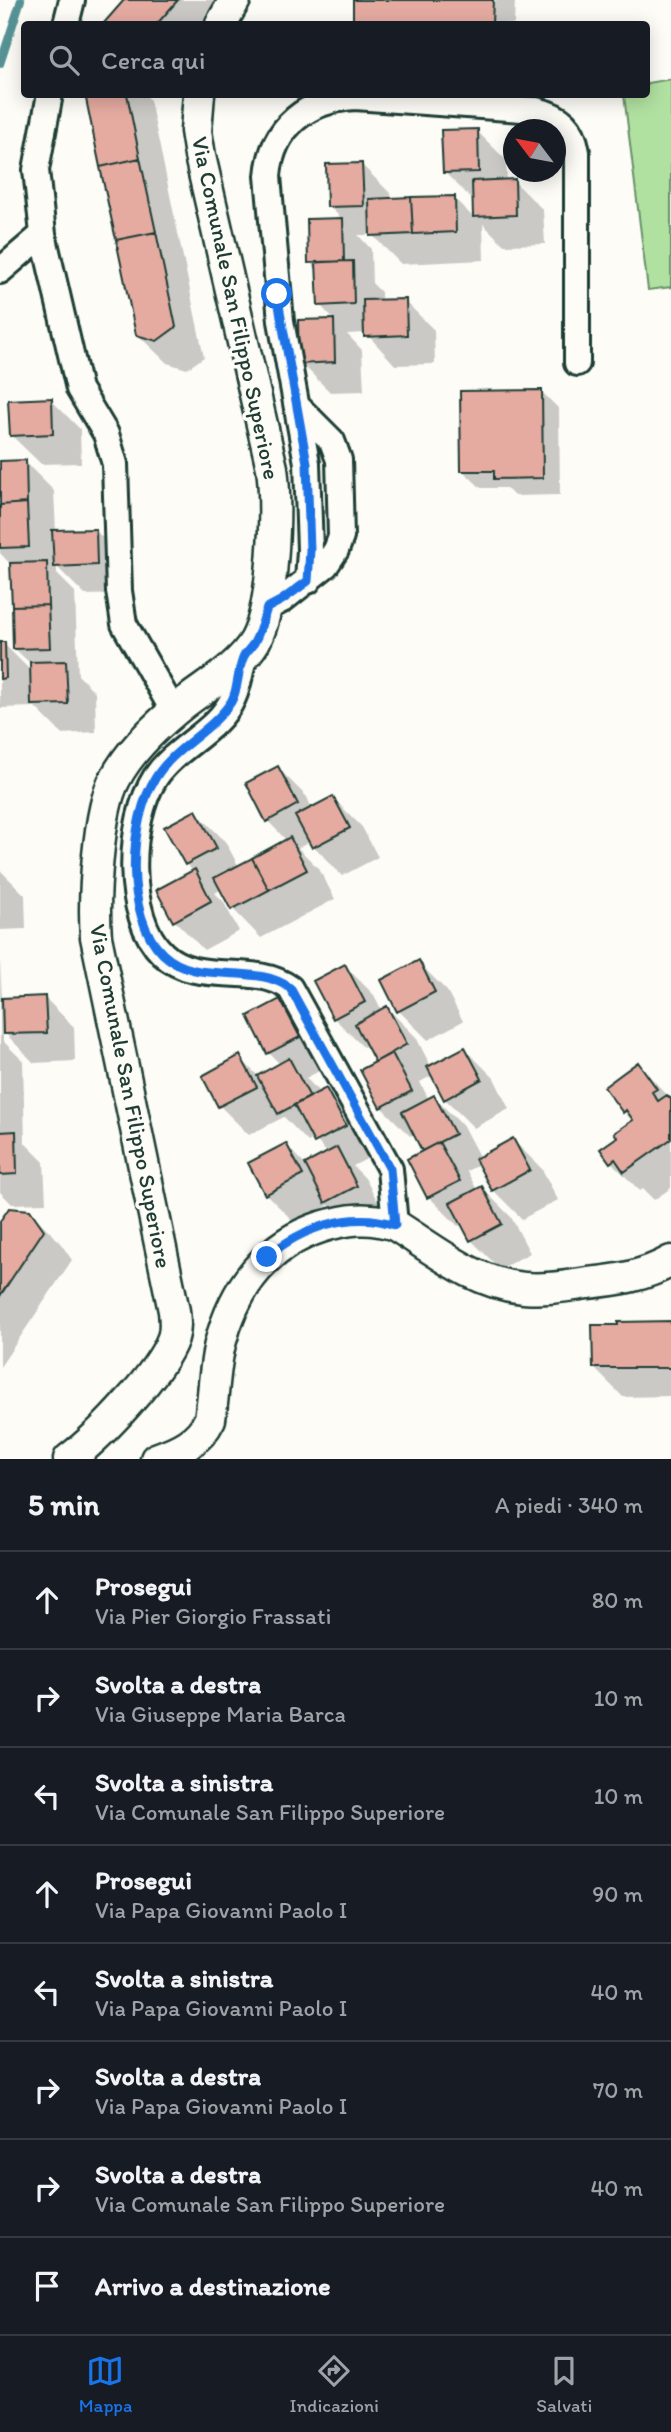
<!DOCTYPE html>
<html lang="it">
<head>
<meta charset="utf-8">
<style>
	:root { --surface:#171b24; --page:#242831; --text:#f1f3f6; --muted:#9ea1a6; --line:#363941; --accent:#1a73e8 }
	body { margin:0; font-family:Itim,sans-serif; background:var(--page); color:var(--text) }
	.compass { position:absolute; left:503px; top:119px; width:63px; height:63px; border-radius:50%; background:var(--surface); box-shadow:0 4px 18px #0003; rotate:302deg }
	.stop { position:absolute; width:21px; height:21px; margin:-16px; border:5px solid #1a73e8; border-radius:50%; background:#fff }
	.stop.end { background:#1a73e8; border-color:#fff; box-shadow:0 2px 7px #0008 }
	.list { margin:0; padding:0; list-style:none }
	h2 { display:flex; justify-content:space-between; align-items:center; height:91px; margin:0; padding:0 28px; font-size:30px }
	h2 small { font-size:23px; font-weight:400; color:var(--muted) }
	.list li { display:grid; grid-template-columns:46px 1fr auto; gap:21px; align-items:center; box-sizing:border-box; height:98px; padding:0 28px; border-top:2px solid var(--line) }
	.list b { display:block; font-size:26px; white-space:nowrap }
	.list p { margin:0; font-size:23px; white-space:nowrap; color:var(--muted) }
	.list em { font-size:23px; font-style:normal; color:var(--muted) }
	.icon { flex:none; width:38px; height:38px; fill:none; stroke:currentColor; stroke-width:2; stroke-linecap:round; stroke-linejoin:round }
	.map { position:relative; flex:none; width:671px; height:1459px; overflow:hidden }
	.search { position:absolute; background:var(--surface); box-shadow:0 4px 18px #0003; left:21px; right:21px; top:21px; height:77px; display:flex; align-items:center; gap:18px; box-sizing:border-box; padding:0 24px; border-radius:7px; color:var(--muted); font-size:26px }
	.sheet { height:875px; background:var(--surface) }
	nav { display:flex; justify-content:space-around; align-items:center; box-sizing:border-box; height:98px; border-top:2px solid var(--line); background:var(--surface); font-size:19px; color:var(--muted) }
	nav a { display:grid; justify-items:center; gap:4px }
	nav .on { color:var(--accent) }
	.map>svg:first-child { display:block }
	.green { fill:#b1e1a1; stroke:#688f6a; stroke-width:2 }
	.shadow { fill:#0003 }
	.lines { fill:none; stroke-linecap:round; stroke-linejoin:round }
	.stream { stroke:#569295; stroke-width:8 }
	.building { fill:#e5aba1; stroke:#1f3d34; stroke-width:2 }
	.minor-casing { stroke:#1f3d34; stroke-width:30 }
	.tertiary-casing { stroke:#1f3d34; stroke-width:35 }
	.minor { stroke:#fdfcf7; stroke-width:24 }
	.tertiary { stroke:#fdfcf7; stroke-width:30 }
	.route { stroke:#1a73e8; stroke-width:9 }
	.labels { text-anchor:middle; stroke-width:7; stroke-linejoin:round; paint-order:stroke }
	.street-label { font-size:23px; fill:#1f3d34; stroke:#fdfcf7 }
</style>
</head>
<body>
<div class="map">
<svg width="671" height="1459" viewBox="0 0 671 1459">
	<rect width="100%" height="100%" fill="#fdfcf7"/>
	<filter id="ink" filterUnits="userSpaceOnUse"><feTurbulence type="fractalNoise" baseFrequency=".0143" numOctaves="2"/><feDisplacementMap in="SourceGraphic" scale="14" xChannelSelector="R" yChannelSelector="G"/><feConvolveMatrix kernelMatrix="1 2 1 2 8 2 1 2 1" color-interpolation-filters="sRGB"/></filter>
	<g filter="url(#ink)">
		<path class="green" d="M671 79V287L648 290 624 95 646 94 647 83Z"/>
		<path class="shadow" d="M126 0H231L210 24H105Z
			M355 0H515L514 24H355Z
			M87 94H145L150 100 204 357 187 369 167 363 137 334Z
			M477 131 506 160 507 181H514L543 210 545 244 504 245 483 224 484 260 401 264 372 235H358L371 249 372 283 381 292V302L405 301 434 330 435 364 395 365 366 333 347 334 362 350 364 391 330 392 301 363 299 322 335 321 320 305 318 271 310 262 343 220 329 206 362 165 391 194V200L454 198 475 219 474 201 444 172Z
			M542 392 559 409 560 495 514 496 506 488H481L463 471Z
			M51 400 80 429 81 463 41 464 11 435Z
			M25 462 54 491 56 532 95 530 124 559 125 594 85 595 57 567V574L75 592 78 675 95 692 96 732 62 734 35 707 0 708V644H4L32 672V665L15 649 12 566 0 553V463Z
			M278 768 307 797 312 809 333 798 362 827 378 857 342 876 310 842 298 848 319 869 335 899 261 938 233 909 222 889 215 893 223 901 239 931 204 950 175 921 194 872 186 864 196 812 225 841 239 867 287 841 267 820Z
			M0 870 25 895 26 929 0 930Z
			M0 959 2 1000 45 998 74 1027 75 1061 34 1063 3 1031V1041L23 1061 25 1143 44 1162 46 1203 12 1204 0 1192Z
			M418 962 447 991 463 1021 428 1040 399 1011Z
			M345 966 374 995 382 1011 387 1008 416 1037 431 1067 465 1049 494 1078 509 1109 474 1128 445 1099 433 1075 420 1082 429 1100 434 1097 463 1126 480 1158 513 1140 542 1169 558 1200 522 1219 493 1190 480 1164 467 1171 477 1190 482 1188 511 1217 530 1253 500 1269 471 1240 463 1224 458 1226 429 1197 409 1160 425 1152 415 1133 410 1136 381 1107 378 1062 368 1045 363 1047 334 1018Z
			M279 1001 308 1030 327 1067 306 1078 320 1093 326 1090 355 1119 374 1155 353 1166 365 1178 385 1215 355 1231 329 1205 295 1223 266 1194 286 1145 306 1166 328 1154 314 1138 308 1142 284 1117 249 1135 220 1106 204 1076 239 1057 259 1077 281 1065 269 1053 250 1017Z
			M638 1064 671 1099V1188L654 1200 643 1189 640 1191 611 1162 619 1137 633 1121 624 1112Z
			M30 1212 59 1241 72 1260 0 1367V1224Z
			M671 1324V1396L623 1397 594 1368Z"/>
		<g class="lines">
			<path class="stream" d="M0 64 21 0"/>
		</g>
		<path class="building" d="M124 0H178L157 24H103Z
			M353 0H493L492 24H353Z
			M85 94H127L140 158 100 167Z
			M478 129 479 172 443 173 441 130Z
			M140 158 156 232 116 240 100 167Z
			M362 163 364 206 327 207 326 164Z
			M515 179 516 215 473 217 472 181Z
			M455 196 456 232 413 234 411 197Z
			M411 197 413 234 370 236 369 199Z
			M343 218 344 261 308 263 307 219Z
			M156 232 176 327 157 341 136 335 116 240Z
			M353 261 354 304 318 306 316 262Z
			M406 299 407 335 364 337 363 300Z
			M334 319 335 362 299 364 298 320Z
			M542 390 543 478 494 479V471H461L460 391Z
			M52 398 53 434 10 436 8 400Z
			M26 460 27 503 0 505V461Z
			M27 503 29 547 0 548V505Z
			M96 529 97 565 54 567 52 530Z
			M47 562 48 605 12 606 10 563Z
			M48 605 50 648 13 649 12 606Z
			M0 642H5L6 678 0 679Z
			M66 661 68 704 31 705 30 662Z
			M278 766 298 804 266 822 246 783Z
			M333 796 350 828 312 848 295 816Z
			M196 810 217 848 185 865 164 827Z
			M290 837 307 870 269 890 252 858Z
			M252 858 269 890 231 910 214 878Z
			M195 869 211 901 173 922 156 890Z
			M419 960 435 992 397 1012 381 980Z
			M345 964 365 1002 333 1019 313 981Z
			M45 996 47 1033 3 1034 2 998Z
			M280 999 300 1037 267 1054 248 1016Z
			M387 1006 407 1044 375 1062 355 1024Z
			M465 1047 482 1079 444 1100 427 1067Z
			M392 1053 412 1091 380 1108 360 1070Z
			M240 1055 257 1087 218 1107 202 1076Z
			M289 1058 310 1097 278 1114 257 1076Z
			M638 1062 657 1089 652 1092 658 1101 667 1095 671 1099V1139L624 1172 615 1159 610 1163 600 1149 617 1137 614 1133 633 1120 626 1110 623 1113 604 1087Z
			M326 1088 346 1126 314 1143 294 1105Z
			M434 1095 455 1134 422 1151 402 1112Z
			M16 1131 17 1174 0 1175V1132Z
			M513 1138 530 1170 492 1191 475 1159Z
			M439 1142 460 1181 427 1198 407 1159Z
			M286 1143 303 1175 265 1195 248 1163Z
			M337 1147 357 1186 325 1203 305 1164Z
			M482 1186 502 1224 470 1241 450 1203Z
			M9 1208 30 1210 44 1230 0 1296V1221Z
			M671 1321V1368H593L592 1325H618V1322Z"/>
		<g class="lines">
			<defs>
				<path id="minor" d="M66 24 72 0
					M50 94 36 170 43 234 79 389 106 434 115 464 119 591 124 624 174 712
					M0 271 43 234
					M308 581 310 550 307 463 281 321 268 176C272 126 308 100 355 97L536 110C561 116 573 126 577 152V363
					M267 608 282 600 326 565 336 550 341 537 339 460 332 441 298 407
					M244 656C241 670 239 685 233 698 218 732 175 747 155 778 128 821 124 917 163 954 198 987 252 961 290 988L390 1169 395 1225"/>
				<path id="tertiary" d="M221 24 235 0
					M69 1459C99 1437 161 1372 173 1338 176 1329 175 1320 174 1311L96 937C93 900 98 810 115 779 130 750 158 724 183 704 207 685 239 668 255 641 274 607 277 507 272 468L200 156 196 131 199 94
					M156 1459C179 1451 199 1442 210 1419 214 1394 214 1368 220 1344 234 1289 266 1245 321 1227 347 1219 369 1216 395 1225 435 1250 475 1284 524 1288 546 1290 567 1286 588 1283 618 1280 645 1276 671 1261"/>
			</defs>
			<use href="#minor" class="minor-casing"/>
			<use href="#tertiary" class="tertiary-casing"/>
			<use href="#minor" class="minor"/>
			<use href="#tertiary" class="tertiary"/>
		</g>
	</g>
	<g class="lines" filter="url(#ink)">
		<path class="route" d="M267 1257C301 1228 351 1210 395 1225L390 1169 290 988C252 961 198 987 163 954 124 917 128 820 156 777 175 747 211 732 231 702 239 689 237 670 244 656 247 651 251 647 254 643 260 632 263 620 267 608L282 600 308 581 310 550 307 463 277 294"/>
	</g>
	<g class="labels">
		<g class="street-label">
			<text transform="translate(236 308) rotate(78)" y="8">Via Comunale San Filippo Superiore</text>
			<text transform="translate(131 1096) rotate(79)" y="8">Via Comunale San Filippo Superiore</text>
		</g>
	</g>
</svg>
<svg class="compass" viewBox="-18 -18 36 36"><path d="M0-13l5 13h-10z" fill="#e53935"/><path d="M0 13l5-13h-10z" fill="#9ea1a6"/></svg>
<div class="stop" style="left:277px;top:294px"></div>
<div class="stop end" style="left:267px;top:1257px"></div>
<div class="search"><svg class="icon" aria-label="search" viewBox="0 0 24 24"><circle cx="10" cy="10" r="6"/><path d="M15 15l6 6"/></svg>Cerca qui</div>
</div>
<section class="sheet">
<h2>5 min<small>A piedi · 340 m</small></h2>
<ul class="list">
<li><svg class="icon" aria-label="ahead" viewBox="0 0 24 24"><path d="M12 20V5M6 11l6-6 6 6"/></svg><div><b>Prosegui</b><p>Via Pier Giorgio Frassati</p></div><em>80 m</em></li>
<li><svg class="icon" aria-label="right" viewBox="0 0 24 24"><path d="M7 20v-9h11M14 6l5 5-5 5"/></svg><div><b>Svolta a destra</b><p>Via Giuseppe Maria Barca</p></div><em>10 m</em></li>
<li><svg class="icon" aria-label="left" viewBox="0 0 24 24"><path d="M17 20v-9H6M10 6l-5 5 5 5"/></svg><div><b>Svolta a sinistra</b><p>Via Comunale San Filippo Superiore</p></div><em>10 m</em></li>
<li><svg class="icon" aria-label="ahead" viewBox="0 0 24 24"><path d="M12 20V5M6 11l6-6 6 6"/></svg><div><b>Prosegui</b><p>Via Papa Giovanni Paolo I</p></div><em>90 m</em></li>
<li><svg class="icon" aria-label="left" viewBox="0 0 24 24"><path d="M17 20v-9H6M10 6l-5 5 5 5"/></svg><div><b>Svolta a sinistra</b><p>Via Papa Giovanni Paolo I</p></div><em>40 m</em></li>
<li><svg class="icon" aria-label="right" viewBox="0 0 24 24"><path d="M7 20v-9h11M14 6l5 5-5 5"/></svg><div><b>Svolta a destra</b><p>Via Papa Giovanni Paolo I</p></div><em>70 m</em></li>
<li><svg class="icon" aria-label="right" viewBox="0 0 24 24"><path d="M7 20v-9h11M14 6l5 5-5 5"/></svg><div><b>Svolta a destra</b><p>Via Comunale San Filippo Superiore</p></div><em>40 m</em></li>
<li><svg class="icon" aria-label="arrive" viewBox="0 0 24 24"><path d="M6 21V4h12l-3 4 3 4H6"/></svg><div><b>Arrivo a destinazione</b></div></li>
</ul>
</section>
<nav>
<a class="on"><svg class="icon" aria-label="map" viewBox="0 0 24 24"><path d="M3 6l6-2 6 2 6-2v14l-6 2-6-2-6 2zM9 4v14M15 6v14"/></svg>Mappa</a>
<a><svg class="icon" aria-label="directions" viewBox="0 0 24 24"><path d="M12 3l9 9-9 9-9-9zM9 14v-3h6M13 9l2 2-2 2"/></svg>Indicazioni</a>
<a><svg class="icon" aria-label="saved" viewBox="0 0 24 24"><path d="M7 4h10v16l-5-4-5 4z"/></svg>Salvati</a>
</nav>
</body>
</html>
